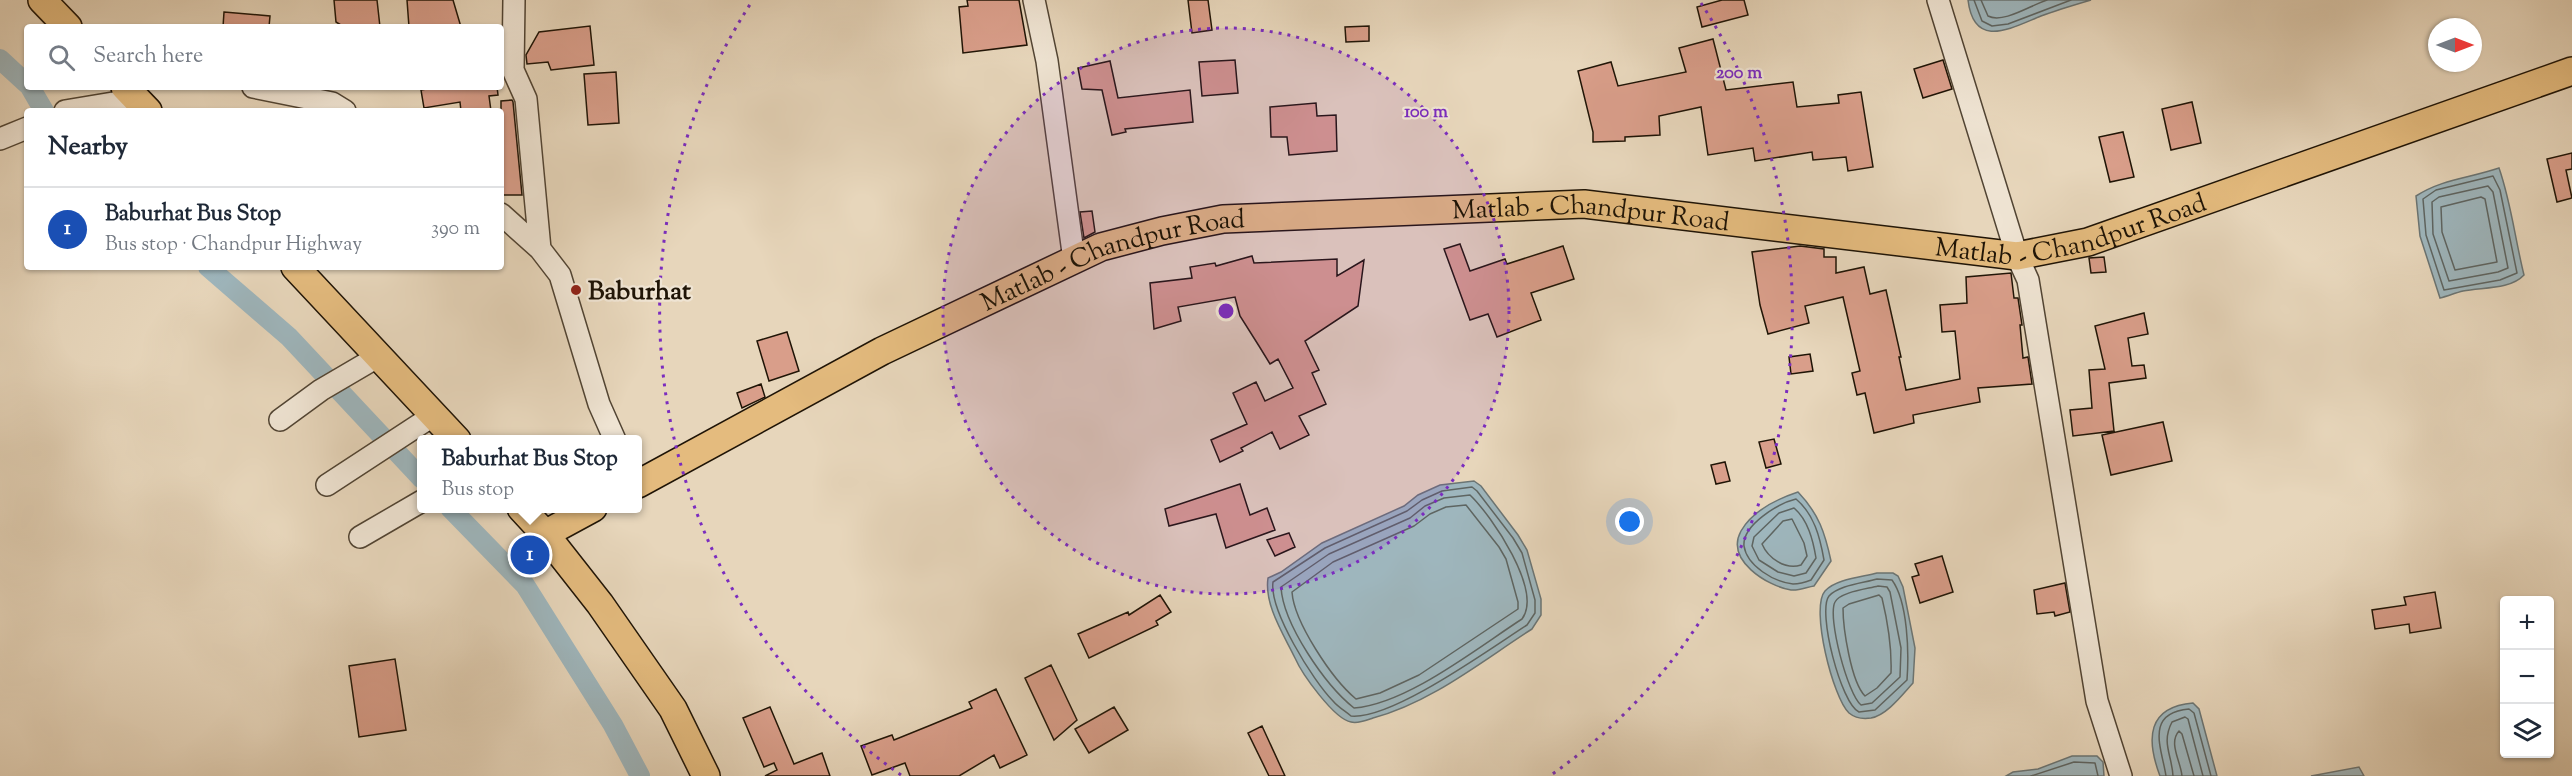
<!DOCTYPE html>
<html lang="en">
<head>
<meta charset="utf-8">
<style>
	:root { --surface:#fff; --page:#f6f6f7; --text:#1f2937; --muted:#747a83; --line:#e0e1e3; --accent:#1a73e8 }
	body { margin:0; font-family:"Sorts Mill Goudy",serif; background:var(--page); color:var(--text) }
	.controls { position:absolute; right:18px; bottom:18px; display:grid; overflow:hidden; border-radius:6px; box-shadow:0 2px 4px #0004 }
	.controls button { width:54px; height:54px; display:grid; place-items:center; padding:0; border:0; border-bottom:2px solid var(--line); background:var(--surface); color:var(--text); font:30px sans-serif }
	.compass { position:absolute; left:2428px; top:18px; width:54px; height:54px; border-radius:50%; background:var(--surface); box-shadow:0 2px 4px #0004; rotate:90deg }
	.you { position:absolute; left:1630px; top:522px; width:21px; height:21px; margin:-15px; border:4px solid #fff; border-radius:50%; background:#1a73e8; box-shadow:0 0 0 9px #1a73e833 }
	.badge { display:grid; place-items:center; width:39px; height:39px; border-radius:50%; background:var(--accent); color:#fff; font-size:20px; font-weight:700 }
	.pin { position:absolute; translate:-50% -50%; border:3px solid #fff; box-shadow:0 2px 6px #0006 }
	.popup { position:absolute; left:417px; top:435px; width:225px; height:78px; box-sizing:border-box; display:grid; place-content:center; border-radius:6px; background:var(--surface); filter:drop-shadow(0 2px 4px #0005); font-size:20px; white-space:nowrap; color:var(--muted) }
	.popup b { font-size:22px; color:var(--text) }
	.popup::after { content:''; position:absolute; left:50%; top:100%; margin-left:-12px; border:12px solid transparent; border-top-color:var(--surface) }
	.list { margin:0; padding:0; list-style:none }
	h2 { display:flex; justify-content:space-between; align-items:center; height:78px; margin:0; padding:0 24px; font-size:26px }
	h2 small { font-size:20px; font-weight:400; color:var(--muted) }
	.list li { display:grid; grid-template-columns:39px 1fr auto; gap:18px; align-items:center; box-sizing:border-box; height:84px; padding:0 24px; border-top:2px solid var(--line) }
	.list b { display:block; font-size:22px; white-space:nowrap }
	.list p { margin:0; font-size:20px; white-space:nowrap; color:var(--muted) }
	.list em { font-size:20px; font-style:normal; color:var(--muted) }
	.icon { flex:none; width:33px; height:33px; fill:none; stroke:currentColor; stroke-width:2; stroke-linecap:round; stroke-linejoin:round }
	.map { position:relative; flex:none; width:2572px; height:776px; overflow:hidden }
	.search { position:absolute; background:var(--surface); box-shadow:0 2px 4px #0004; left:24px; top:24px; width:480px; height:66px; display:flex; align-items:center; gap:15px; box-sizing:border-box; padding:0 21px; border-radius:6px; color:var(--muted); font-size:22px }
	.panel { position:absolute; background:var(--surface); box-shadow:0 2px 4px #0004; left:24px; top:108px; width:480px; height:162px; border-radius:6px }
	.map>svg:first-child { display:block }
	.water { fill:#9eb6bd; stroke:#6b7574; stroke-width:1.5 }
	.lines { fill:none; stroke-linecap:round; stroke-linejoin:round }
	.shore { stroke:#5e6562; stroke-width:1.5 }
	.canal { stroke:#9eb6bd; stroke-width:20 }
	.building { fill:#d99e8a; stroke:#1f1406; stroke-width:1.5 }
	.minor-casing { stroke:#514433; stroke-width:24 }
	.major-casing { stroke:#1f1406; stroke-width:30 }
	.minor { stroke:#efe4d3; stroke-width:21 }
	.major { stroke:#e4bb7e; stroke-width:27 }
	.ring { fill:none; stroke:#7b2cbf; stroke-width:3; stroke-dasharray:3 6 }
	.poi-dot { fill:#8f2418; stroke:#efe4d3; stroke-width:2 }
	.labels { text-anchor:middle; stroke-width:4.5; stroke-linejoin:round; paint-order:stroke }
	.street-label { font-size:26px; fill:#1f1406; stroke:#efe4d3 }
	.poi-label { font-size:26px; font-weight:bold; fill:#1f1406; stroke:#efe4d3; text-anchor:start }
	.centre { fill:#7b2cbf; stroke:#efe4d3; stroke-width:3 }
	.ring-label { font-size:18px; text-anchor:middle; font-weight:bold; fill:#7b2cbf; stroke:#efe4d3; stroke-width:4.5; stroke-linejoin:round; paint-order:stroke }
</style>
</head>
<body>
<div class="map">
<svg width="2572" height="776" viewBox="0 0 2572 776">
	<rect width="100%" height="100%" fill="#e7d6bb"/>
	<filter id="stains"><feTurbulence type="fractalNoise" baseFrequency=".00333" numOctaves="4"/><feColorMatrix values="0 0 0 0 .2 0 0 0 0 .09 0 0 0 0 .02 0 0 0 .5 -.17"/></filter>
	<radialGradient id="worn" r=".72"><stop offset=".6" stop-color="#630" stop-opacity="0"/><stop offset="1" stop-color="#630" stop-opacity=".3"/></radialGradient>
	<path class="water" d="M1968 0H2091C2074 5 2057 10 2041 16 2011 28 1974 50 1968 0Z
		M2499 168C2511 202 2515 239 2524 275 2510 290 2482 287 2463 291 2455 293 2448 296 2440 298L2420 236 2416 196C2442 179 2470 178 2499 168Z
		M1474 481 1481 486 1518 535 1527 550 1541 599V615L1532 629C1482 661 1432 702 1373 718 1367 720 1358 724 1351 722 1334 719 1302 674 1295 658 1284 635 1264 605 1268 578L1281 572 1322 543 1404 506 1418 495 1440 485Z
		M1798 492C1819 514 1825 533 1831 561L1814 586C1807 587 1799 591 1791 590 1767 586 1725 560 1741 531 1753 510 1777 499 1798 492Z
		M1877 573H1893L1898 576 1903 587 1915 648 1913 683C1902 695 1887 715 1871 718 1864 719 1855 718 1849 713 1833 698 1810 608 1825 591 1836 579 1862 577 1877 573Z
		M2193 703 2199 709 2217 776H2160C2146 739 2147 707 2193 703Z
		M2072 756H2097L2103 762 2104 776H2006L2013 772 2038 769Z
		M2359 767 2364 776H2311Z"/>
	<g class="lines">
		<path class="shore" d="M1974 0 1982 21 1992 26 2008 24 2071 0
			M1981 0 1988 16C2003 24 2031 5 2047 0
			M2493 176 2500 190 2517 273 2500 280 2444 290 2426 235 2423 199 2436 190Z
			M2488 186 2493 192 2508 268 2498 272 2449 281 2433 234 2432 202 2439 197Z
			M2481 197 2485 199 2497 262 2455 270 2442 232 2441 207Z
			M1472 487 1477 491 1513 538 1522 553 1535 600V613L1527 625C1491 648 1392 720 1351 716 1345 711 1338 707 1333 701 1313 681 1269 610 1273 582L1325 548 1407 511 1422 500 1442 491Z
			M1470 495C1492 516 1543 591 1522 619 1477 648 1407 704 1354 708 1325 685 1283 624 1281 587L1329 554 1410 518 1425 506 1444 498Z
			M1796 499C1814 514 1820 537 1824 560L1811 580C1806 582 1798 584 1793 584 1774 582 1747 566 1744 546 1742 525 1779 503 1796 499Z
			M1466 505 1499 547 1506 559 1518 602V609L1419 675 1380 693 1356 699C1332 679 1294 622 1292 592L1333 562 1414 526 1430 514 1446 507Z
			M1794 508C1808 520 1813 540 1816 558L1806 573 1794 576 1778 572 1759 560 1752 546 1754 537 1779 513Z
			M1792 519 1804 543 1807 556 1801 565C1785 570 1768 558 1762 544L1783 521Z
			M1877 579 1892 580C1908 602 1909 653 1907 680L1875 710 1859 712C1841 704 1817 611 1829 596 1839 585 1864 583 1877 579Z
			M1878 586 1887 587 1890 592 1901 648 1900 677 1872 703 1861 705C1848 695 1827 617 1835 602 1840 592 1867 589 1878 586Z
			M1879 595 1882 598C1888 623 1892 647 1891 673L1877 688 1865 696C1851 682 1843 628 1843 608L1849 604Z
			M2031 776 2074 762 2095 763 2098 776
			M2166 776C2162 749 2144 713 2189 709L2194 713 2211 776
			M2173 776C2172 755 2161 743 2172 722L2185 717 2188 719 2203 776
			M2182 776C2181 762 2168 743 2179 731L2182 734 2194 776"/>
		<path class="canal" d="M0 59 27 84
			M30 87 44 111
			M208 267 289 337 422 479
			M450 508 525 585 613 725 640 776"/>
	</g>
	<path class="building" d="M334 0H377L380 27H344L336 22Z
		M407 0H453L461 27H409Z
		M967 0H1019L1027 45 963 53 959 7 968 6Z
		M1188 0H1208L1212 30 1192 33Z
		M1722 0H1744L1748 15 1702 27 1697 7Z
		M224 12 270 16 269 27H223Z
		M590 26 594 65 551 70 548 62 527 64 526 55 539 32Z
		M1369 26V41L1346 42 1345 27Z
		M1713 39 1726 90 1793 82 1797 107 1839 103 1838 95 1861 92 1873 167 1848 171 1846 157 1813 160 1812 152 1755 161 1753 148 1708 155 1701 107 1659 116 1660 135 1625 137V141L1593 142V132L1578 71 1611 62 1618 86 1686 72 1679 48Z
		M1235 60 1238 93 1202 96 1199 62Z
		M1943 60 1952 89 1923 98 1914 69Z
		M1110 61 1118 98 1190 90 1193 122 1125 129 1126 132 1112 135 1102 90 1082 89 1078 68Z
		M616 72 619 123 588 125 584 74Z
		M437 87H497L498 95 489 96 491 111H461L460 102 424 108 421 90Z
		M512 100 513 102 522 195H501V101Z
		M2192 102 2201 143 2171 150 2162 109Z
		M1316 103 1317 116 1336 115 1337 151 1289 155 1287 137H1271L1270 107Z
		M2123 132 2134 177 2110 182 2099 137Z
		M2572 153V169L2566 170 2572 198 2557 202 2547 159Z
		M1092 211 1095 232 1084 238 1080 212Z
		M1460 244 1470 271 1505 259 1507 264 1563 246 1574 279 1531 293 1541 320 1497 337 1488 314 1470 320 1444 249Z
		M1800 246 1824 249V257H1836V273L1864 267 1870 294 1886 290 1901 357H1899L1906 390 1960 379 1955 331 1942 332 1940 305 1967 303 1966 277 2011 273 2014 298H2018L2022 325H2020L2023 358 2028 357 2032 384 1978 388 1980 402 1913 415 1914 423 1874 433 1865 393 1857 395 1852 373 1860 371 1843 297 1805 306 1809 323 1768 334 1760 305 1752 252Z
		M1252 256 1254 263 1337 259V276L1364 260 1358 306 1305 341 1319 370 1312 373 1326 404 1299 416 1309 435 1280 449 1272 432 1241 448 1243 451 1220 462 1211 440 1247 424 1233 393 1256 382 1265 401 1293 388 1278 359 1270 364 1259 346 1240 316 1235 297 1178 307 1181 321 1154 329 1150 283 1192 278 1190 267 1215 263 1216 266Z
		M2104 257 2106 272 2091 273 2089 258Z
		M2144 313 2148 334 2128 338 2132 366 2144 365 2146 378 2109 383 2114 431 2073 436 2070 410 2092 408 2089 370 2105 369 2095 326Z
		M787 332 799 371 769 381 757 341Z
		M1810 354 1813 371 1791 374 1789 357Z
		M761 384 765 397 742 408 737 393Z
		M2163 422 2172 461 2111 475 2102 435Z
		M1774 439 1781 464 1766 468 1759 442Z
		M1725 462 1730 481 1716 484 1711 465Z
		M1240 484 1250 515 1267 508 1275 530 1226 548 1216 514 1169 526 1165 509Z
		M1289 533 1295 547 1275 556 1267 540Z
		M1942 556 1953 592 1920 603 1912 577 1919 575 1915 564Z
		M2065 583 2070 612 2055 616 2054 612 2037 614 2034 590Z
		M2435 592 2441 628 2410 633 2409 624 2375 629 2372 610 2406 605 2404 597Z
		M1160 595 1171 612 1156 621 1158 625 1089 658 1078 634 1128 612 1129 615Z
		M395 659 406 730 359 737 349 666Z
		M1051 665 1077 720 1054 740 1025 678Z
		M996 689 1027 755 1000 768 994 755 959 776H910L905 763 872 775 861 746 892 735 894 740 931 725 972 708 969 702Z
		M770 707 794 764 822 753 830 776H765L777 770 774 763 764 767 743 718Z
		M1114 707 1128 730 1089 753 1075 729Z
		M1262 726 1285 776H1269L1248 733Z"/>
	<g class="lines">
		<defs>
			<path id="minor" d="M514 0 513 70 526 99 540 249
				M1034 0 1047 61 1074 260
				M1938 0 2017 256 2028 280 2097 701 2121 776
				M253 87 332 103 345 111
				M65 111 137 99
				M0 139 27 128
				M501 214 540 249 560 275 599 404 615 440
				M280 420 321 390 379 356
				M327 485 434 415
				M360 537 422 501"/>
			<g id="major">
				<path d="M42 0 68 27"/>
				<path d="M125 87 148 111"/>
				<path d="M295 267 457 440"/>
				<path id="s1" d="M638 484 882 351 1101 247 1162 231 1223 219 1584 204 2017 256 2088 242 2572 71"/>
				<path d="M521 508 545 534 600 604 673 709 706 776"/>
				<path d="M545 534 593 508"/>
			</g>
		</defs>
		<use href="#minor" class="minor-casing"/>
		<use href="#major" class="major-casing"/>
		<use href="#minor" class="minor"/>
		<use href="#major" class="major"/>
	</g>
	<circle cx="1226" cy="311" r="283" fill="#7b2cbf" fill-opacity=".12"/>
	<g class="ring">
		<circle cx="1226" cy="311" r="283"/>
		<path d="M901 775A566 566 0 0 1 751 3M1701 3A566 566 0 0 1 1551 775"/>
	</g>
	<circle class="poi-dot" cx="576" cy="290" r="6"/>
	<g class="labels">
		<g class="street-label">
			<text dy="9" stroke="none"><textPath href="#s1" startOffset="1014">Matlab - Chandpur Road</textPath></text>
			<text dy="9" stroke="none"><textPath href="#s1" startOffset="1500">Matlab - Chandpur Road</textPath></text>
			<text dy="9" stroke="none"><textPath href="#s1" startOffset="528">Matlab - Chandpur Road</textPath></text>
		</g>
		<g class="poi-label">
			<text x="588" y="299">Baburhat</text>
		</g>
	</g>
	<circle cx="1226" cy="311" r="9" class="centre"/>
	<g class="ring-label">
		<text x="1739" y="78">200 m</text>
		<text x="1426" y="117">100 m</text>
	</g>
	<rect width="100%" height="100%" filter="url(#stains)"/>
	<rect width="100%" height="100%" fill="url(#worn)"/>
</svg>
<div class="controls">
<button>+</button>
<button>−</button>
<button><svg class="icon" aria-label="layers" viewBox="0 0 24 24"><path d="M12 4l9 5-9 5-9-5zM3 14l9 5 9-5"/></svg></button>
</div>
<svg class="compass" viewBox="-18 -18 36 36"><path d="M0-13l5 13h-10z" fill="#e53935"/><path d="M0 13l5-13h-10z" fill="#747a83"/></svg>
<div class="you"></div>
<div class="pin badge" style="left:530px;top:555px;background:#1a4fb4">1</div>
<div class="popup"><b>Baburhat Bus Stop</b>Bus stop</div>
<div class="search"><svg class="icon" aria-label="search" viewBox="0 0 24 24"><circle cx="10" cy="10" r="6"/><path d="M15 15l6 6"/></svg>Search here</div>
<section class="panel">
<h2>Nearby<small></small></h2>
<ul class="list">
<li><span class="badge" style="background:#1a4fb4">1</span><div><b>Baburhat Bus Stop</b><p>Bus stop · Chandpur Highway</p></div><em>390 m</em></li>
</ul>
</section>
</div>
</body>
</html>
